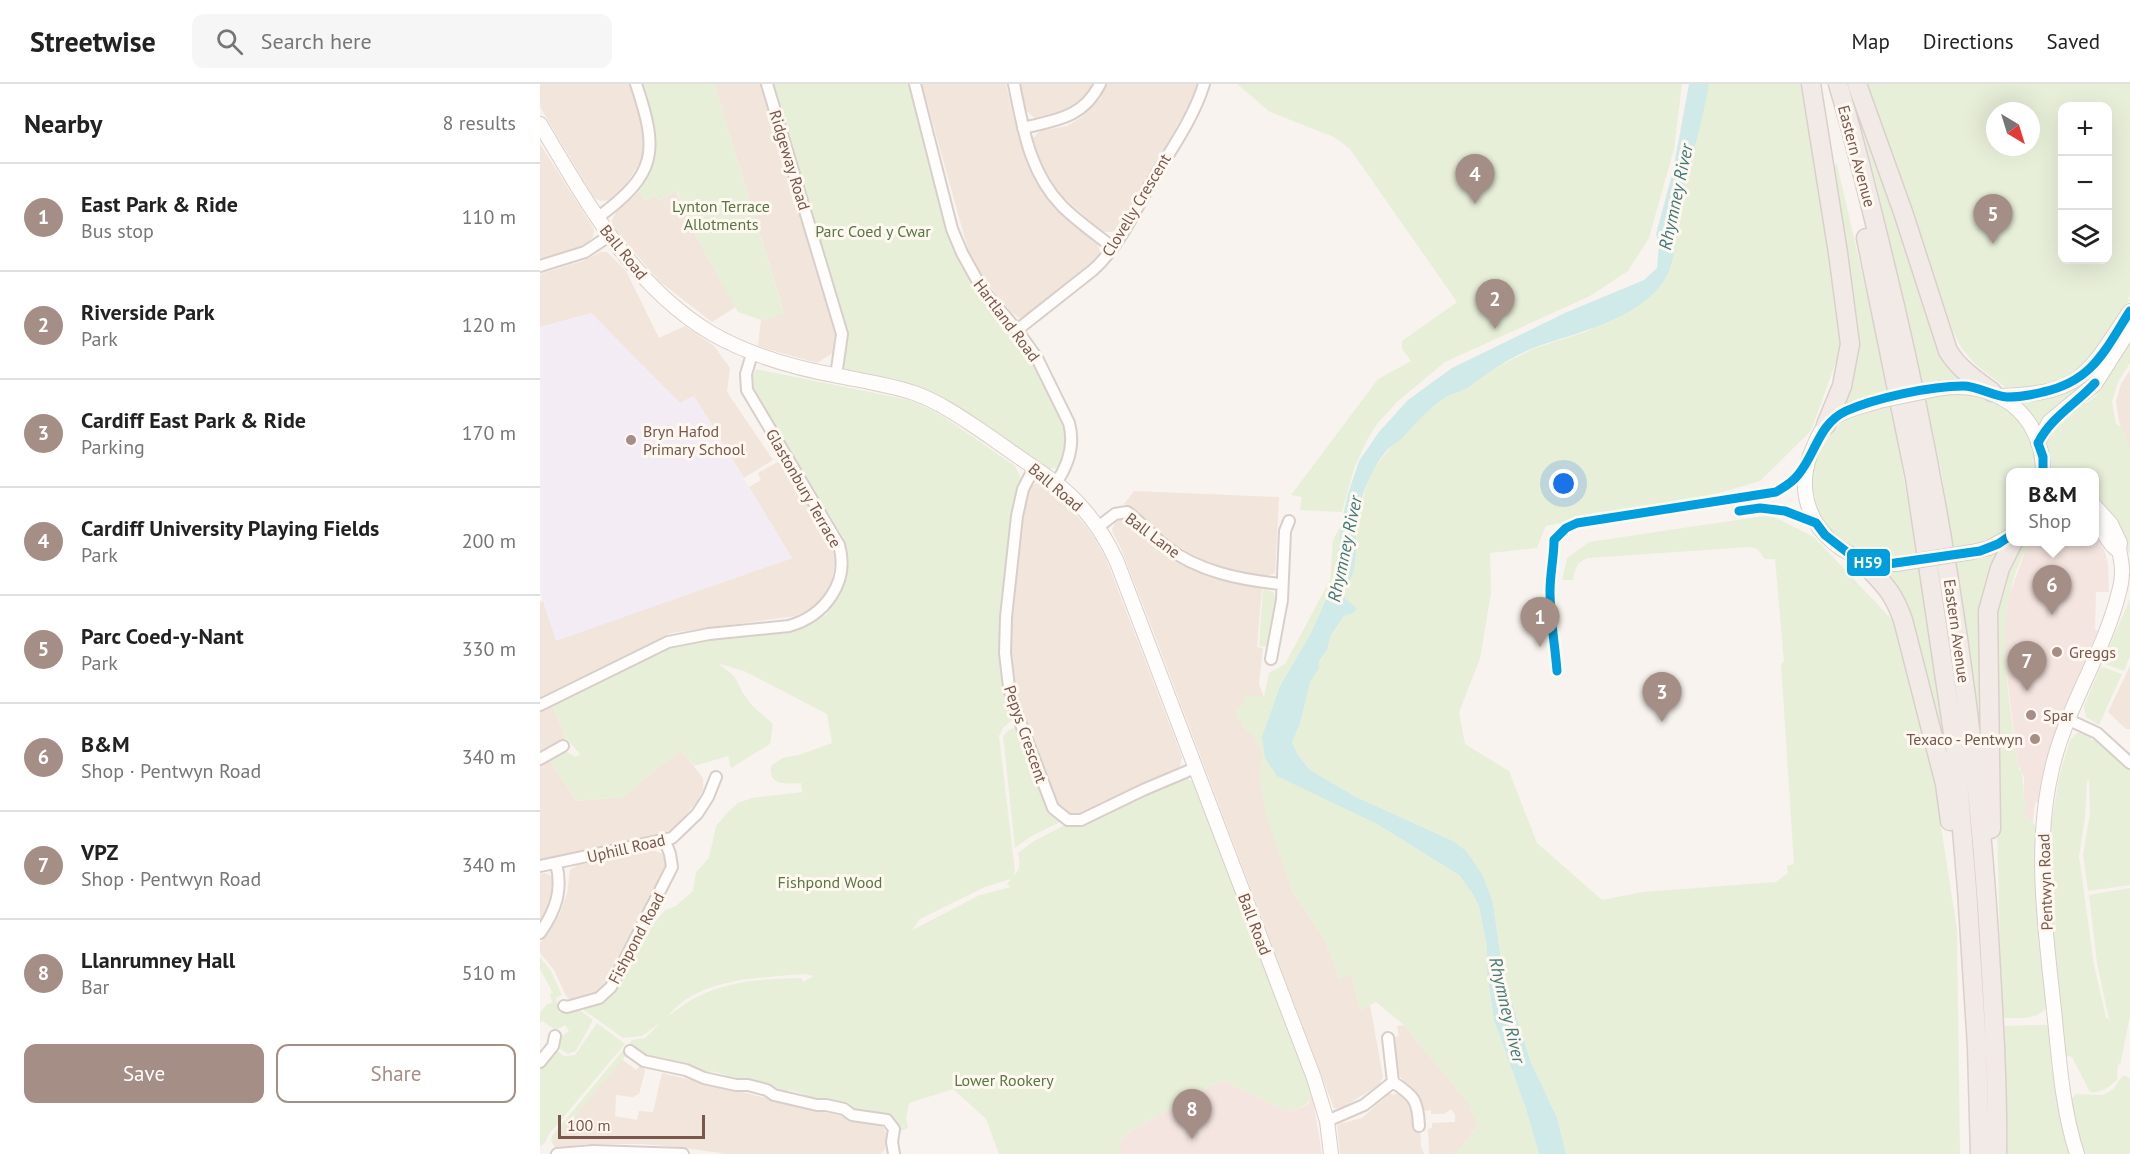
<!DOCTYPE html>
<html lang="en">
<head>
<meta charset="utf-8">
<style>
	:root { --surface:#fff; --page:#f6f6f6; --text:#222; --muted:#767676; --line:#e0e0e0; --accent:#a58e85 }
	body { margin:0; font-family:"PT Sans",sans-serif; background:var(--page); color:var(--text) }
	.controls { position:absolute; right:18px; top:18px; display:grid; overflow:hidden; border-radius:12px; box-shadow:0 6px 24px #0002 }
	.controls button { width:54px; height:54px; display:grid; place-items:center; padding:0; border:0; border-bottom:2px solid var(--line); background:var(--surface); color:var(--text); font:30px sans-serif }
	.compass { position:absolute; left:1446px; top:18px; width:54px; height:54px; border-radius:50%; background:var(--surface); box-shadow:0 6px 24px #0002; rotate:142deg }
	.scale { position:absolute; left:18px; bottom:15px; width:147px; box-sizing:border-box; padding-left:6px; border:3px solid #78574d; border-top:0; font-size:16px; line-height:21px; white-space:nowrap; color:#78574d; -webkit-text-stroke:4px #fff8f1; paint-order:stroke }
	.you { position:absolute; left:1024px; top:400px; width:21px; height:21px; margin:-15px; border:4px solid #fff; border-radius:50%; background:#1a73e8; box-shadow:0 0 0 9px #1a73e833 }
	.badge { display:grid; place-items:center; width:39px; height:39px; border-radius:50%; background:var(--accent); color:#fff; font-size:20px; font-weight:700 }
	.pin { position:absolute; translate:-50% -50px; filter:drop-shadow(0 2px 3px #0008) }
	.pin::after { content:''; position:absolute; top:32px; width:21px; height:18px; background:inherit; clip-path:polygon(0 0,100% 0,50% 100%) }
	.popup { position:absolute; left:1466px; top:384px; width:93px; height:78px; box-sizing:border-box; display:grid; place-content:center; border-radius:12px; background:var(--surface); filter:drop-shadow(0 2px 4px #0005); font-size:20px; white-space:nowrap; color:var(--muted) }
	.popup b { font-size:22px; color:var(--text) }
	.popup::after { content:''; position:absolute; left:50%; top:100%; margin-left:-12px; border:12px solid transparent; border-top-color:var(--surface) }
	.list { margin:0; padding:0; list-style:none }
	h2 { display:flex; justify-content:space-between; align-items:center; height:78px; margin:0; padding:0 24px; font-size:26px }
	h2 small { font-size:20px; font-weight:400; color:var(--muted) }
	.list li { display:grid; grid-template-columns:39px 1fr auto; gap:18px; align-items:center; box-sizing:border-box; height:108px; padding:0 24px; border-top:2px solid var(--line) }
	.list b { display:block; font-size:22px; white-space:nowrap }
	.list p { margin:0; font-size:20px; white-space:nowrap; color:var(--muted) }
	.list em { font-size:20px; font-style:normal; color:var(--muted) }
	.actions { display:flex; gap:12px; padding:18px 24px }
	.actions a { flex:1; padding:14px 0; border:2px solid var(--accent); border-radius:12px; text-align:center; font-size:21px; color:var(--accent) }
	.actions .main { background:var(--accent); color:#fff }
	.icon { flex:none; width:33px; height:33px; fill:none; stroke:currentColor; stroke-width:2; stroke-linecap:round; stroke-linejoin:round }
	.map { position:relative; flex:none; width:1590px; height:1070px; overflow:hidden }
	header { display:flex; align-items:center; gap:36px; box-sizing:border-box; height:84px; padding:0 30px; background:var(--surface); border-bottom:2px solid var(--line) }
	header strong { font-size:28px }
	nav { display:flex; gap:33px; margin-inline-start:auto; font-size:21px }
	.search { width:420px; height:54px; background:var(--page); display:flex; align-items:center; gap:15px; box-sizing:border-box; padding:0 21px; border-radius:12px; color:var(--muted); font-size:22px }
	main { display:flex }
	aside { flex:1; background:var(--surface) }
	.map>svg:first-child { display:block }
	.residential { fill:#f1e5dc }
	.commercial { fill:#f5e5e0 }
	.education { fill:#f4ecf4 }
	.green { fill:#e8efd9; fill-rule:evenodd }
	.water { fill:#cfeae8 }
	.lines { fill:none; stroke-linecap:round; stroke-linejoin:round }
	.minor-casing { stroke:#d8cfca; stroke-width:14 }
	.tertiary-casing { stroke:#d8cfca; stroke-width:16 }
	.trunk-casing { stroke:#dad0cb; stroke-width:21 }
	.minor { stroke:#fefdfc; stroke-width:10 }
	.tertiary { stroke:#fefdfc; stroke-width:14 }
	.trunk { stroke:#f2eae6; stroke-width:18 }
	.tertiary-bridge-casing { stroke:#d8cfca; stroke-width:16; stroke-linecap:butt }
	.tertiary-bridge { stroke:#fefdfc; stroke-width:14 }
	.bus-1-casing { stroke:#fff8f1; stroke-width:14 }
	.bus-1 { stroke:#009edd; stroke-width:9 }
	.poi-dot { fill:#a58e85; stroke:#fff8f1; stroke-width:2 }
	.labels { text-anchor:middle; stroke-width:6; stroke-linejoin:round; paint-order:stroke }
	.street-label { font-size:16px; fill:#78574d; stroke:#fff8f1 }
	.park-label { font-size:16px; fill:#587742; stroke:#fff8f1 }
	.poi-label { font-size:16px; fill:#78574d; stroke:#fff8f1; text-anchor:start }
	.water-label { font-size:18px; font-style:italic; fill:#407a7c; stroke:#fff8f1 }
	.line-badge { stroke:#fff8f1; stroke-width:2 }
	.badge-label { font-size:16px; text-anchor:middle; font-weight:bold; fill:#fff }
</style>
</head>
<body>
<header>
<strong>Streetwise</strong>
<div class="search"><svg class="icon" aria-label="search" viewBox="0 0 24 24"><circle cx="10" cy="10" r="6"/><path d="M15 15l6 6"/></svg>Search here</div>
<nav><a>Map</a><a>Directions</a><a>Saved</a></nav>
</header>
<main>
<aside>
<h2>Nearby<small>8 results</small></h2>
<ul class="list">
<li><span class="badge">1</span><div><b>East Park &amp; Ride</b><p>Bus stop</p></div><em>110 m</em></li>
<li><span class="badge">2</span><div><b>Riverside Park</b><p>Park</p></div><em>120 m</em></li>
<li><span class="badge">3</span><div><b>Cardiff East Park &amp; Ride</b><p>Parking</p></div><em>170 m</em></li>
<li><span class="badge">4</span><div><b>Cardiff University Playing Fields</b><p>Park</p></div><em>200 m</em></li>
<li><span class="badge">5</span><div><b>Parc Coed-y-Nant</b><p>Park</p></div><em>330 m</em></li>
<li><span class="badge">6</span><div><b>B&amp;M</b><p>Shop · Pentwyn Road</p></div><em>340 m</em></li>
<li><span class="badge">7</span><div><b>VPZ</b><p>Shop · Pentwyn Road</p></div><em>340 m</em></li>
<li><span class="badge">8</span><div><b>Llanrumney Hall</b><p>Bar</p></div><em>510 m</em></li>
</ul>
<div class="actions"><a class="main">Save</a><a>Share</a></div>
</aside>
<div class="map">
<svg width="1590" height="1070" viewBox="0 0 1590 1070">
	<rect width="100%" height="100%" fill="#f8f3ee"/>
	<path class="residential" d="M0 0H89L102 39 104 60 100 79 83 104 71 116 61 117 54 114 0 23Z
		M174 0H221L296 254 294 268 277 279 218 262 221 236 244 229Z
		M382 0H466L473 32 487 80 500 105 520 128 557 159 560 167 558 174 487 232 479 234 472 229 444 195 429 169Z
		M481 0H552L548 9 529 25 495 34 486 27Z
		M567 0H657L653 14 580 142 572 148H563L520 110 506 90 494 62 493 54 500 47 527 42 542 33 561 14Z
		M0 60 54 145 53 153 45 161 0 176Z
		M100 107 105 117 116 112 119 116 136 107 158 156 196 223 172 238 119 197 73 143 72 136 76 128Z
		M61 168H67L86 187 119 254 145 242 174 262 190 284 187 308 233 376 204 394 154 312 140 319 51 229 0 243V190L43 177Z
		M1590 286V367L1579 338 1576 317 1581 300Z
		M241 376 292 462 295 479 291 498 282 514 270 525 255 532 131 549 0 613V518L3 517 16 556 252 474 209 403 221 396 218 389Z
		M498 399 504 401 522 416 542 437 555 455 566 475 642 673 640 682 636 686 595 702 541 731 530 730 518 721 478 615 472 587 470 560 482 438 489 406 492 401Z
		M594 407 739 413 735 489 727 492 688 485 667 478 644 466 627 456 594 425 584 420Z
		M584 435 611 459 649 484 669 492 722 504 717 563 723 564 719 599 726 621 752 806 786 858 799 894 812 890 820 926 830 921 843 993 839 1001 800 1025 794 1024 612 544 580 462 573 449 572 445 576 437Z
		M1590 582V645H1586L1568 628Z
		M11 619 26 654 0 669V627L7 625V622Z
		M141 666 163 694V706L156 719 134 745 124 749 0 775V680L9 675 37 717 82 713Z
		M113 766 123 770 126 777V783L65 901 61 906 31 916 26 912 14 886 0 869V859L20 830 27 809 30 786 37 781Z
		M5 789 11 792 15 802 6 827 0 836V790Z
		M864 941 929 1020 938 1042 915 1070H889L888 1045 892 1044V1039L915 1038V1030L911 1025 904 1030H891V1026L884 1027 879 1013 860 993 853 954 859 952 857 942Z
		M83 976 96 986 102 980 105 987 99 1010 92 1013 76 1011 75 1032 97 1036 99 1027 113 1028 122 989 342 1042 347 1051 345 1065 342 1069 339 1070H187L138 1063 102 1060H46L15 1064 12 1058 80 977Z
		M849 1010H859L870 1018 873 1045H880L881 1062 884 1070H800L797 1042 799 1040 822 1034Z"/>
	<path class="commercial" d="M1554 449 1564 465 1568 480 1569 508H1556L1555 546H1558L1515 648 1504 684 1498 718 1495 719 1493 738 1483 732 1484 693 1478 681 1465 575V539L1469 512 1486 465V458H1554Z
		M682 996 749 1028 763 1023 769 1019 772 1010 782 1070H580V1058L590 1047Z"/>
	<path class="education" d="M51 229 140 319 154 312 252 474 16 557 0 507V243Z"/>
	<path class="green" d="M100 0H174L244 230 221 236 198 228 158 156 137 107 119 116 116 112 105 117 98 104 109 84Z
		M231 0H371L409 146 490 273 525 339 527 362 523 379 518 384 505 385 437 338 308 288C302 281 302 277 303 269Z
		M697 0H1142L1134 65 1109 154 1088 187 1050 212 905 278 857 318 837 340 827 356 815 382 802 428 760 426 762 413 751 411 838 295 871 277 862 265V257L917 218 810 65 794 53 730 28Z
		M1169 0H1260L1272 52 1300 235 1301 264 1271 347 1220 397 1179 409 1006 442 997 464 950 469 951 509 940 575 919 628 925 660 969 687 997 759 1062 816 1103 808 1236 798 1248 789 1247 782 1254 780 1241 580 1244 578 1235 475H1225L1217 465 1210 463 1048 474C1037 478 1035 484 1033 496H1022L1027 474 1049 458 1230 431 1274 453 1357 541 1376 609 1394 697 1417 846 1420 1070H1026L1017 1034 990 976 963 890 953 819 913 757 816 713 770 686 758 671 752 658 760 640 770 598 779 585V577L787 566 791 551 804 532 813 529 811 520 805 514 804 504 815 479 817 434 823 413 830 389 849 365 880 333 905 314 928 303 939 294 961 281 995 264 1045 248 1064 238 1128 187 1138 144 1140 121Z
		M1325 0H1590V211L1588 214 1590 216 1562 260 1541 285 1520 295 1489 303H1465L1437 282 1422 265 1413 247 1378 144ZM1522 22H1568V176H1522ZM1455 27H1491V63H1455Z
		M1321 35 1363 155 1391 246 1405 277 1422 295 1382 300 1337 102 1319 36Z
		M1297 80 1349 307 1317 315 1301 324 1317 268 1318 241 1293 81Z
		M1590 258V279L1578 298 1572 318 1576 340 1582 343 1590 364V470L1583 457 1554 416V388H1514C1506 376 1503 357 1511 344 1515 339 1522 334 1527 330L1528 332 1530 331 1529 328 1542 318 1547 319 1557 311 1555 308Z
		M216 285 369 316 386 323 404 333 475 382 482 396C471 450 456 514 462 570 465 591 470 613 474 634L463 644 459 652 475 787 473 792C481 785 480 779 478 769L494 757 527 740 640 693 654 697 772 1004C773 1020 763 1023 749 1028L682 996 590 1047 580 1058V1070H459L446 1035 413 1005 369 1019 366 1034 368 1044 360 1047 354 1036 349 1033 316 1028 308 1022 275 1014 271 1016 267 1015 264 1010 249 1006 244 1010 241 1009 239 1005 196 995 193 998 189 996 186 991 171 987 167 991 163 990 161 986 106 973 88 961 92 956 105 954 120 939 102 952 83 954 41 924 61 916 101 852 109 846 125 826 136 822 153 807 156 788 169 774 176 742 189 727 198 719 212 714 262 708 261 699C247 700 228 702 231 682L242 674 259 671 292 659 287 630 204 587 180 580 181 582C200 595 194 595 205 612 212 623 223 631 233 640L230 660 191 684 188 672 154 682 141 666 83 713 37 717 9 675 24 666 35 673 40 670 26 654 11 619 133 559 261 542 286 531 304 499 308 476 304 455 212 302V295ZM471 795 467 800 471 803 440 811 372 846 380 835 445 803ZM266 890 273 892 264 898 261 894C224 895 189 896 155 914 145 919 137 926 128 932 160 893 219 894 266 890Z
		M1551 292 1553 293 1501 341 1497 340 1479 319 1480 317 1519 310 1533 304Z
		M1415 308C1462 312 1496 339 1496 388H1470V443L1444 458 1412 464 1402 390 1385 315Z
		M1351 321 1377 469C1352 473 1328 475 1305 461 1301 459 1298 455 1295 452 1263 420 1265 370 1299 341 1313 329 1334 325 1351 321Z
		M801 441 796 492 771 549 740 602 722 653 798 720 837 740 919 791 933 810 939 822 947 863V889L954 936 986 1025 999 1070H915L938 1042 929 1020 864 941 836 918 820 926 812 890 799 895 786 858 752 806 727 734 720 697 722 668 713 651 706 647 701 637 699 638 695 625 703 621 705 611 724 612 729 589 745 580 790 496 793 456Z
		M1480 458H1491C1449 521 1469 610 1478 681L1479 687 1482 686 1484 717 1487 718 1483 732 1493 738 1496 744V810L1508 922C1496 937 1480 934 1462 934L1452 557 1461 500Z
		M1464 465 1456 481 1442 681 1416 478 1436 475Z
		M1380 484 1403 635 1408 680 1342 488Z
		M723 504 733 508 736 516 727 561 725 563 719 562Z
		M1590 515V572L1584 587 1565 580 1563 577Z
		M1563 583 1582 590 1559 641 1546 633 1544 622 1560 584Z
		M473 644 478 645 522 737 490 753 475 764 463 652 469 646Z
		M1544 648 1552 653 1551 656 1559 657 1590 683V801L1548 807 1543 771 1550 730 1549 696 1547 697 1545 733 1539 772 1554 881 1566 933 1569 936 1557 879 1549 811 1590 804V932L1580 982 1578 978 1577 996C1568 1004 1562 1009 1550 1008L1532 973 1522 971 1514 856 1509 822 1506 755 1512 737 1519 693 1530 656 1537 649Z
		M0 873 11 887 22 911 16 914 19 929 37 924 52 935V938L36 967 28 970 17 963 22 952 29 947 25 941 16 946 2 937 0 939V929L7 920 12 919 10 910 13 909 0 885Z
		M57 939 85 960 10 1049 4 1060 0 1062V984L16 966 24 972 35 971Z
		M1498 941H1506L1509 944 1511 980 1522 1045 1530 1070H1465V942Z
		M84 965 89 968 13 1058 15 1064 11 1057 12 1052Z
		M1583 991 1590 994V1070H1542L1531 1015 1536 1010 1563 1011 1573 1005Z"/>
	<path class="water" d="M1149 0H1169C1162 40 1150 79 1141 119 1135 144 1138 176 1123 198 1099 235 1035 249 996 263 972 272 950 287 930 302 922 308 913 309 905 314 887 325 874 342 859 357 855 360 851 362 848 365 831 384 821 410 817 435 814 457 821 487 804 504L805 514 817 525 813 529 804 532 791 551 787 566 779 577V585L770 598 760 640 752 658 758 671 770 686 816 713 913 757 926 767 942 790 953 819 963 890 990 976 1017 1034 1026 1070H999L986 1025 954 936 947 889V863L939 822 933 810 919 791 837 740 737 692 725 674 722 653 740 602 771 549 796 492 801 441 808 410 819 377 839 348 868 316 912 284 1027 228 1104 196 1117 184 1119 161 1116 150 1133 87Z"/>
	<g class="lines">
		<defs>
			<path id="minor" d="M227 0 302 250 296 292
				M375 0 412 145 422 169 442 205 477 246 497 274 529 339C535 361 529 380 516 399
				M474 0C483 44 489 88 522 122 537 137 556 150 572 163
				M483 44C516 36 543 34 560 0
				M57 134C117 90 119 68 96 0
				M0 182 45 168 69 152
				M477 246 553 186C580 162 596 124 614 94 632 64 654 33 664 0
				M494 384 483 405 477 432 466 533 465 569 469 603 474 622 513 724 528 736H541L603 706 655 684
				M558 443 575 430 587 428C601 438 612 452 625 462 659 488 701 496 742 500
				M731 575 742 516 745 447 749 437
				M0 621 128 558 169 550 249 542C284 532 310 499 299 461L207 306 206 290 212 270
				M1529 636 1557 649 1590 679
				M0 675 23 662
				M0 782 132 754 157 730 168 713 176 693
				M0 849C16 826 23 806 16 779
				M24 922 27 923 59 914 71 903 132 783 130 770 125 757
				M90 967 104 977 146 986 164 994 196 1001H208L227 1006 234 1011 277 1021H286L304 1025 312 1031 347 1036 354 1045 352 1058 354 1070
				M0 978 13 962 15 952
				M853 998C874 1012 878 1016 879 1042
				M787 1037 824 1021 853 998 848 954
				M17 1070 53 1067 143 1070"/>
			<path id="tertiary" d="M0 40C46 117 91 201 171 249 211 272 254 284 299 292 324 297 350 301 374 309 402 319 425 336 449 352 471 368 494 383 516 399 543 420 563 447 577 478L774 994 787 1037 791 1070
				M1397 305C1454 294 1503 329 1503 388
				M1460 312C1543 309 1547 291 1590 227
				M1339 317C1321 323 1298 326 1285 342 1280 347 1277 355 1274 362 1244 423 1292 481 1356 480
				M1498 359 1509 338 1555 300 1590 245
				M1554 435C1562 443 1568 460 1576 465
				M1432 468 1449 464 1470 452
				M1537 1070C1522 1024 1519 974 1514 926 1505 842 1492 756 1515 673 1531 616 1565 565 1579 508 1582 498 1583 487 1581 476 1580 469 1578 466 1580 459L1571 440 1554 421"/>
			<path id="trunk" d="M1271 0 1298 169 1310 260 1302 302 1286 341
				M1298 0C1320 73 1337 148 1355 222 1403 429 1436 639 1449 852 1453 925 1458 997 1457 1070
				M1317 0 1363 128 1408 267C1419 285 1436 296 1452 308
				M1326 154 1375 394 1415 662 1427 805 1437 963 1440 1070
				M1322 477C1343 500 1352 505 1363 536L1405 700 1410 737
				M1451 745 1448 527 1460 484 1473 458"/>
		</defs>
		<use href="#minor" class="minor-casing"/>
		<use href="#tertiary" class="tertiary-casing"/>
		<use href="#trunk" class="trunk-casing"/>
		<use href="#minor" class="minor"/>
		<use href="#tertiary" class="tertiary"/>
		<use href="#trunk" class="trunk"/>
		<defs>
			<path id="tertiary-bridge" d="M1339 317 1397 305
				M1356 480 1432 468"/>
		</defs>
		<use href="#tertiary-bridge" class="tertiary-bridge-casing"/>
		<use href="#tertiary-bridge" class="tertiary-bridge"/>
		<defs>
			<path id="bus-1" d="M1503 388V373L1498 359C1511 333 1536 320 1555 299
				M1199 427 1220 424 1245 427 1276 439 1285 451 1312 472 1322 477 1341 481 1440 467 1458 460 1470 452
				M1017 587C1015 561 1010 534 1010 507 1010 490 1014 473 1014 456L1026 444 1037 439 1236 408C1244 403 1252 399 1258 391 1276 370 1278 340 1306 327 1335 314 1391 302 1423 302 1438 302 1452 312 1467 313 1479 313 1491 311 1503 308 1553 297 1565 266 1590 227"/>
		</defs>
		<use href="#bus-1" class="bus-1-casing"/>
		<use href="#bus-1" class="bus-1"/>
	</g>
	<g class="poi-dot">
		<circle cx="91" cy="356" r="6"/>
		<circle cx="1517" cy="568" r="6"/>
		<circle cx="1491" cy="631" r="6"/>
		<circle cx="1495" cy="655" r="6"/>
	</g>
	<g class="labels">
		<g class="street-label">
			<text transform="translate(1317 72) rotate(75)" y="6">Eastern Avenue</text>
			<text transform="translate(250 76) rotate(73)" y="6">Ridgeway Road</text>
			<text transform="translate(596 121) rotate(-59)" y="6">Clovelly Crescent</text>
			<text transform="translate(84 168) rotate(51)" y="6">Ball Road</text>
			<text transform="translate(467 236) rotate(53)" y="6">Hartland Road</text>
			<text transform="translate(516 403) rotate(40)" y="6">Ball Road</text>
			<text transform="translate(264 404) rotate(60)" y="6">Glastonbury Terrace</text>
			<text transform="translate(613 451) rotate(37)" y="6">Ball Lane</text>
			<text transform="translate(1417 547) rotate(82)" y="6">Eastern Avenue</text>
			<text transform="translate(486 650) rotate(71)" y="6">Pepys Crescent</text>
			<text transform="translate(86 764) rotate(-13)" y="6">Uphill Road</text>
			<text transform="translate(1505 798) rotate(-92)" y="6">Pentwyn Road</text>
			<text transform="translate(715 840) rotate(69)" y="6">Ball Road</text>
			<text transform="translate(96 854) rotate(-62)" y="6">Fishpond Road</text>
		</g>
		<g class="park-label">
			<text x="181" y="128">Lynton Terrace<tspan x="181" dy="18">Allotments</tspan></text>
			<text x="333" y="153">Parc Coed y Cwar</text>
			<text x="290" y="804">Fishpond Wood</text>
			<text x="464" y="1002">Lower Rookery</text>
		</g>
		<g class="poi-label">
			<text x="103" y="353">Bryn Hafod<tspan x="103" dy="18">Primary School</tspan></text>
			<text x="1529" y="574">Greggs</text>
			<text x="1503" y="637">Spar</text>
			<text x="1483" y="661" text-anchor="end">Texaco - Pentwyn</text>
		</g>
		<g class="water-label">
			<text transform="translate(1136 113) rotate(-78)" y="6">Rhymney River</text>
			<text transform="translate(805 465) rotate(-78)" y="6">Rhymney River</text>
			<text transform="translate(967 926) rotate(77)" y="6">Rhymney River</text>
		</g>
	</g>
	<rect class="line-badge" x="1306" y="464" width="45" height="29" rx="6" fill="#009edd"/>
	<g class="badge-label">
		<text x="1328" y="484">H59</text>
	</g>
</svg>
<div class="controls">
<button>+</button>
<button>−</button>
<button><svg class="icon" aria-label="layers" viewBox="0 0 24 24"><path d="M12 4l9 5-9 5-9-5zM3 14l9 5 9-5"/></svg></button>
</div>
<svg class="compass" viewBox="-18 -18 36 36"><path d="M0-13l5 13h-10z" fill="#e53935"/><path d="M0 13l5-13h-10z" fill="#767676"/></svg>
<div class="scale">100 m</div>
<div class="you"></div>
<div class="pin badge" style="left:1000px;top:563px">1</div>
<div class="pin badge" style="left:955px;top:245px">2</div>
<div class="pin badge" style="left:1122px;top:638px">3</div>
<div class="pin badge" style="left:935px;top:120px">4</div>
<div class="pin badge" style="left:1453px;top:160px">5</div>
<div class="pin badge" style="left:1512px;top:531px">6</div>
<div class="popup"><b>B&amp;M</b>Shop</div>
<div class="pin badge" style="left:1487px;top:607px">7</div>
<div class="pin badge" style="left:652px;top:1055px">8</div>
</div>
</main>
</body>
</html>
